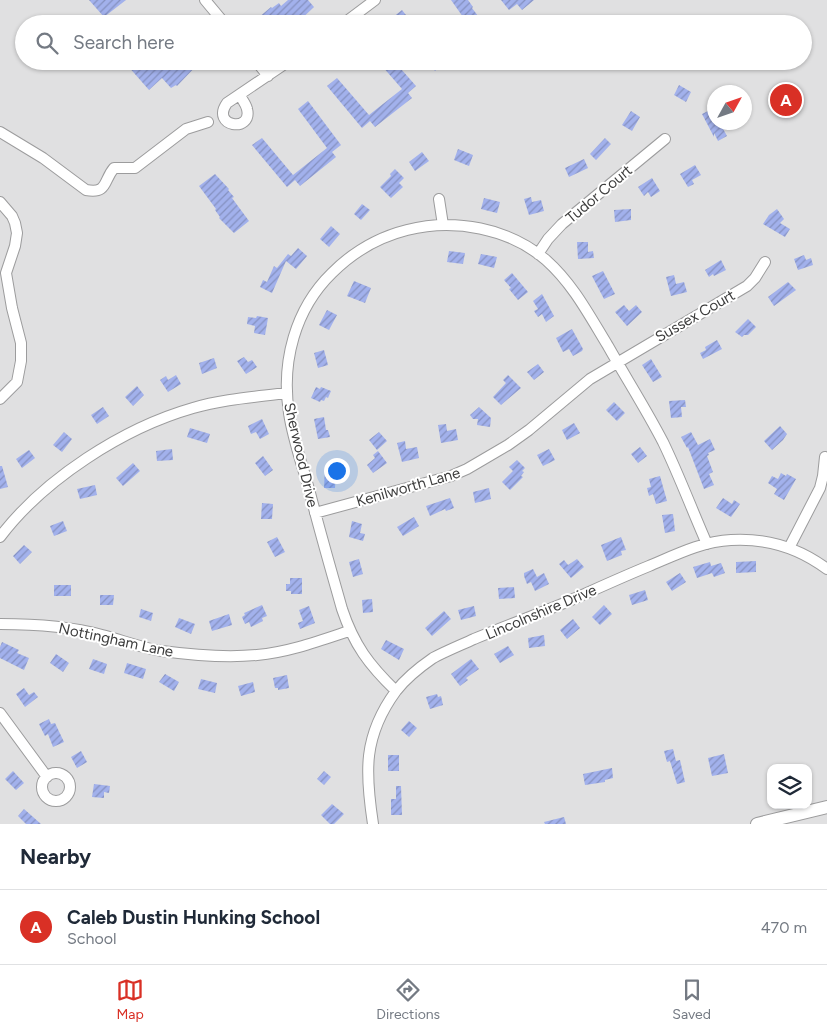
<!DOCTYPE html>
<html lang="en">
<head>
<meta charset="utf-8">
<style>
	:root { --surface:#fff; --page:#f6f6f7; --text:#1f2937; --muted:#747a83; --line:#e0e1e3; --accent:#d93025 }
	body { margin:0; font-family:Figtree,sans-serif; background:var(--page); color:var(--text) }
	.controls { position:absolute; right:15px; bottom:15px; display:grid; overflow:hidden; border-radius:10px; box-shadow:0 1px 4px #0004 }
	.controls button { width:45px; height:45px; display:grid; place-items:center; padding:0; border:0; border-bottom:1px solid var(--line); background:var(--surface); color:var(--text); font:25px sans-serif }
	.compass { position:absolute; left:707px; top:85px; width:45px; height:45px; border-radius:50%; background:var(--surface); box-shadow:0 1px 4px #0004; rotate:50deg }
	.you { position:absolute; left:336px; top:470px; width:18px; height:18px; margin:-12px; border:4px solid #fff; border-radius:50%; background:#1a73e8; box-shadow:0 0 0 8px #1a73e833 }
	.badge { display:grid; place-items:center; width:32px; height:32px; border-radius:50%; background:var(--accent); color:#fff; font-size:16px; font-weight:700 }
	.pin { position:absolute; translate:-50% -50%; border:2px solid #fff; box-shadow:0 1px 5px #0006 }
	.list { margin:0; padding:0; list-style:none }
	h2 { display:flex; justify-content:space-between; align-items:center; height:65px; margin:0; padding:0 20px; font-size:21px }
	h2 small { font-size:16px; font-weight:400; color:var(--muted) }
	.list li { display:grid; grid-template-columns:32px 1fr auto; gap:15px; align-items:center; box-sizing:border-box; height:75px; padding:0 20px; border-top:1px solid var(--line) }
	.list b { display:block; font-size:19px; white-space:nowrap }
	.list p { margin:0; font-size:16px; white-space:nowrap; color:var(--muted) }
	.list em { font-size:16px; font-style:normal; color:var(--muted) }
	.icon { flex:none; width:28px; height:28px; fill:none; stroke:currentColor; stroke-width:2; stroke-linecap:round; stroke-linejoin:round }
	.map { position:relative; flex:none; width:827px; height:824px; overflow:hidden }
	.search { position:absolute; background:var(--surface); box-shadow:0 1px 4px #0004; left:15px; right:15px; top:15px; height:55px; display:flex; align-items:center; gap:12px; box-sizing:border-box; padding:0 18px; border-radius:28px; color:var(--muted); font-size:19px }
	.sheet { height:140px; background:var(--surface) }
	nav { display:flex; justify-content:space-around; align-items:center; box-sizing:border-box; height:70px; border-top:1px solid var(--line); background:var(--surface); font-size:14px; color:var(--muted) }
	nav a { display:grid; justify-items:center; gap:2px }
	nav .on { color:var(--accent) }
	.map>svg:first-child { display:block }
	.building { fill:url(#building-hatch) }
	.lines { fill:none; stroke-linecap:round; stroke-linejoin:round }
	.minor-casing { stroke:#9c9c9d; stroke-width:12 }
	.major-casing { stroke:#9c9c9d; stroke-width:14 }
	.minor { stroke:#fff; stroke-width:10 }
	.major { stroke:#fff; stroke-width:12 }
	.labels { text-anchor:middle; stroke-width:4; stroke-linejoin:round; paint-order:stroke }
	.street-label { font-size:15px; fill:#3c3c3c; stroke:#fff }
</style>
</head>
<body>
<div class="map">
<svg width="827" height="824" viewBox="0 0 827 824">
	<defs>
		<pattern id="building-hatch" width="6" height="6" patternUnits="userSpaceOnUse" patternTransform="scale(1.25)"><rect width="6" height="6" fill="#a2b1ec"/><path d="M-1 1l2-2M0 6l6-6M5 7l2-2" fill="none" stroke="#8591c0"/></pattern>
	</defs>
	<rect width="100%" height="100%" fill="#e0e0e1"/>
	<path class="building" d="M89 0H126L104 17Z
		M288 0H308L314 7 298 22 297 20 292 23 289 20 285 24H251L271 7 272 8 279 3 281 6Z
		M451 0H468L473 7 472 8 484 24H468Z
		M501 0H534L522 10 517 4 509 10Z
		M402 10 413 24H397L392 18Z
		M131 61H153L160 69 169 61H201L177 86 176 85 171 88 162 78 149 90 127 65Z
		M381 61H394L416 86 408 93 412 98 375 127 370 121 362 128 327 86 337 78 369 115 402 89 382 66 384 65Z
		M427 61H458L447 70 443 64 435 71Z
		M679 85 691 92 686 102 674 95Z
		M308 101 341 145 332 152 336 157 300 186 295 180 287 187 252 145 262 138 293 175 327 148 298 109Z
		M712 109 714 114V122H726L721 125 727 136 718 141 714 133V137L702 114Z
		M631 111 640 117 632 131 622 125Z
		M605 138 611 144 596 160 590 154Z
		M458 149 473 155 469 166 454 160Z
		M422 152 429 161 415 171 409 162Z
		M584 159 588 168 569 177 565 168Z
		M695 165 701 175 692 180 694 184 688 187 680 174Z
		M395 169 404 178 399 183 403 187 391 198 380 187 391 176 390 174Z
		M215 174 229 189 228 190 234 197 232 198 249 221 234 233 219 218 220 217 215 210 216 209 199 186Z
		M652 178 660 191 651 197 648 192 644 196 638 187Z
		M531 197 532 202 541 200 544 211 529 215 524 199Z
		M484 198 500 202 497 213 481 209Z
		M362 204 370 210 361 220 354 214Z
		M631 209V220L615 222 614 210Z
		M777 209 784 219 780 223 790 229 785 237 763 224 769 215Z
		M331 226 340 234 329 247 320 239Z
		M577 242H588V252L593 251 594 258 578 259Z
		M298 248 307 256 296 269 286 261 272 293 260 287 263 280 267 282 274 266 277 268 288 254 291 256Z
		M449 251 465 253 463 264 447 262Z
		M481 254 497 257 494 268 478 264Z
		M804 255 806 260 811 258 813 265 798 270 794 259Z
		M721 260 726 270 714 276 713 274 709 277 705 270Z
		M603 271 615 294 604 299 592 276Z
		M512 273 528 292 518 300 509 289 511 288 504 280Z
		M674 275 676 284 684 282 687 292 671 296 666 277Z
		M354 281 371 288 365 303 347 296Z
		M788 282 796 290 774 306 768 297Z
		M542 294 554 316 546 322 542 314 538 317 534 311 538 309 533 301Z
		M624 305 629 311 636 305 642 312 627 326 615 312Z
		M327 310 337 315 329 330 319 325Z
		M257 316 268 318 265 335 254 333 255 326 247 324 248 317 256 318Z
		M748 319 756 327 748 335H744L742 337 735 332Z
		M572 329 583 349 582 351 573 356 569 349 563 352 556 338Z
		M717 340 722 349 703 359 700 353 706 350 705 347Z
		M324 350 328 365 318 368 314 353Z
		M244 357 248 362 252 360 257 367 246 374 237 361Z
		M214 358 217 368 202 374 199 363Z
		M651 359 662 377 653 382 642 365Z
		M538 364 544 372 534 380 527 372Z
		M176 375 181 384 168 392 160 380 166 376 168 380Z
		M508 375 521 388 501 405 493 397 506 383 503 380Z
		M137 386 144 395 133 406 125 397Z
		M316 387 320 389 321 387 331 391 328 398 326 397 324 401 321 400 320 402 311 398Z
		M685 400 686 407H681L682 417 671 418 669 401Z
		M614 402 625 413 617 421 606 410Z
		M103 407 109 416 97 424 91 415Z
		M479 407 491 418 490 427 477 425 478 419H473L470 415Z
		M324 417 326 430H328L330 437 318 439 314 419Z
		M262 419 269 434 260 439 256 432 251 434 248 426Z
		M574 423 580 433 567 440 562 430Z
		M446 424 447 431 456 429 458 440 441 443 438 425Z
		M780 426 787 434 783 440 772 450 764 441Z
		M190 428 210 434 207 443 187 437Z
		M64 432 72 439 62 452 53 445Z
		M379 432 387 441 377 450 369 440Z
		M691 432 698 445 710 439 715 450 708 453 709 455 707 456 713 472 709 474 714 485 704 489 688 447 687 448 681 437Z
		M405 441 406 449 417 447 419 458 402 462 397 443Z
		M640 447 647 456 638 463 631 454Z
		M172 449 173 460 157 461 156 451Z
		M549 449 555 460 543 466 537 455Z
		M29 450 35 458 22 468 16 459Z
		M378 451 387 463 373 473 367 465 375 458 373 455Z
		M263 456 273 470 265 476 255 463Z
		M517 460 525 468 522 471 524 472 521 476 523 477 510 490 502 482 513 471 509 467Z
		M133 463 140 471 123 486 116 478Z
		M0 466H2L8 487 0 489Z
		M325 469H336L335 488H324Z
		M781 473 786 476 787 474 796 479 784 500 774 494 777 489 768 483 772 476 778 479Z
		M660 476 667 501 656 504 653 494 649 496 647 488 651 487 649 479Z
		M95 485 97 495 80 499 77 489Z
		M489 488 491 499 475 503 473 492Z
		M450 498 454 508 446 511 445 509 430 516 426 506Z
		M723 498 732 504 734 500 740 504 731 517 716 508Z
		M262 503 273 504 272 519H261Z
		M673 514 675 531 665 533 662 515Z
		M414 517 419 526 403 536 397 527Z
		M63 521 67 531 54 536 50 526Z
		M352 521 362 524 360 533 365 534 363 541 349 537Z
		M277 537 285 552 275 557 267 542Z
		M621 537 626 550 621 551 622 555 607 561 601 545Z
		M24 545 32 552 20 564 13 556Z
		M359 559 363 574 353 577 349 562Z
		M577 559 584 567 571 578 559 564 564 560 568 565Z
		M756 561V572L736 573V562Z
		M710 562 711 566 721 563 725 573 714 577 712 573 697 578 693 567Z
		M533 569 537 577 544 573 549 584 535 591 531 582 527 584 524 576V573Z
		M680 573 686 582 672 591 666 582Z
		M290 578H302V594H291V591H286V584H290Z
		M54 585H71V596H54Z
		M514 587 515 598 499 599 498 588Z
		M645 590 648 600 632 605 629 595Z
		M100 595H114L113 605H100Z
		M372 599 373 612 363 613 362 600Z
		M262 605 267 616 262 618 263 621 251 627 249 622 245 624 242 617 245 615 244 613Z
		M604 605 612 614 600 625 592 617Z
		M309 606 315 623 300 629 298 623 303 621 299 610Z
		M474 606 476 616 461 620 458 610Z
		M141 609 153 613 151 621 139 617Z
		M444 611 451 619 432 636 425 628Z
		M229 614 232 625 212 631 209 621Z
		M179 618 195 624 191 634 175 627Z
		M573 619 580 628 567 639 560 630Z
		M544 635 545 646 529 648 528 638Z
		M386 640 404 649 399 660 381 649Z
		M2 642 19 650 17 653 29 658 24 670 0 658V647Z
		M508 646 514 655 500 663 494 654Z
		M56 654 69 663 63 672 50 663Z
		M93 659 107 664 104 674 89 669Z
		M471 659 479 669 466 678 468 680 460 686 451 674Z
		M127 663 146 669 143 679 124 673Z
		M165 674 179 682 174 691 159 682Z
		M287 675 289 688 278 690V688H275L273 678Z
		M201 679 217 683 215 693 198 689Z
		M253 682 255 692 241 696 238 686Z
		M24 688 29 695 34 692 38 697 25 707 16 694Z
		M437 694 438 697 441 696 443 705 430 709 426 697Z
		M49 719 51 724 55 723 64 742 53 747 48 734 45 736 39 724Z
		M409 721 417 728 409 737 401 730Z
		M673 749 676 761 680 760 685 782 677 784 670 761 667 762 664 751Z
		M81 751 87 762 77 768 71 757Z
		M724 754 728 773 712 776 708 758Z
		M388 755H399V771H388Z
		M612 768 613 778 605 780V782L585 785 583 774Z
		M13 771 24 783 16 790 5 779Z
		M324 771 331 777 324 785 317 779Z
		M94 784 110 786 109 793 104 792V798L92 797Z
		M396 786H401L402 815H391V799H396Z
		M332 804 344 814 334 824H330L321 815Z
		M24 809 41 824H26L18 816Z
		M564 817 566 824H545L544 822Z"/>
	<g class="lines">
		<defs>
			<path id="minor" d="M205 0 225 24
				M343 24 375 0
				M256 61 268 76
				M240 95C242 100 246 104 247 109 253 133 210 127 227 103L289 61
				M0 132 43 158 86 190C108 194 103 181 114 168H135L186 129 208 122
				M439 199 443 225
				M0 202 12 216 15 223 17 233 15 246 6 273 12 308 21 343V361L17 382 0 399
				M538 254 548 239 562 224 665 139
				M315 513 451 476 467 469 508 445 529 430 590 379 747 286 755 278 765 262
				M0 537C44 479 123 428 193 408 223 399 256 397 287 393
				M789 548 820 488 823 476 825 457
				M0 624C34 624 69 626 102 635 122 640 141 648 162 651 192 655 226 658 257 655 289 652 319 641 349 631
				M396 691C369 665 354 645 342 609 331 570 320 532 310 493 303 467 293 440 289 413 281 362 295 309 332 273 353 252 379 237 407 230 454 218 509 228 546 260 573 284 589 315 608 346 626 378 646 409 663 442 679 475 692 510 707 544
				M0 713 47 777
				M42 787a14 14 0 1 1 28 0a14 14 0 1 1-28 0Z
				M373 824C365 772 363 736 396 691 406 678 420 667 433 658 446 651 461 645 474 639 506 626 538 614 569 601 596 589 622 577 649 566 675 555 703 541 731 540 766 538 799 548 827 569"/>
			<path id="major" d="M757 824 827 807"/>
		</defs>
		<use href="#minor" class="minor-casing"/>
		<use href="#major" class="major-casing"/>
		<use href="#minor" class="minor"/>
		<use href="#major" class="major"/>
	</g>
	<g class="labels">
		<g class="street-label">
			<text transform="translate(599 194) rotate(-40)" y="5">Tudor Court</text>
			<text transform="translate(695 316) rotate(-30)" y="5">Sussex Court</text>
			<text transform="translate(301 455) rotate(77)" y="5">Sherwood Drive</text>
			<text transform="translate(408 487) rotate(-16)" y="5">Kenilworth Lane</text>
			<text transform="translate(541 612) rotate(-23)" y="5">Lincolnshire Drive</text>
			<text transform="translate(116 640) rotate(12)" y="5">Nottingham Lane</text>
		</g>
	</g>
</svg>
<div class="controls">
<button><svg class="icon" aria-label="layers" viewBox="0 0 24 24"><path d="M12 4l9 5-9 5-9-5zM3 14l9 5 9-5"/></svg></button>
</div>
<svg class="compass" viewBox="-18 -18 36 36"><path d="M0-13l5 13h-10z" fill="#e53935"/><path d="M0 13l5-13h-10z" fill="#747a83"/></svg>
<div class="you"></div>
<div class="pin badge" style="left:786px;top:100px">A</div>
<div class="search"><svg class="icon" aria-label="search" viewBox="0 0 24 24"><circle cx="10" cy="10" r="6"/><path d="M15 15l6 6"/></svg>Search here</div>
</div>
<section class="sheet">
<h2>Nearby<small></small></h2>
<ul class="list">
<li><span class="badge">A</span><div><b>Caleb Dustin Hunking School</b><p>School</p></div><em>470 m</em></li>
</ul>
</section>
<nav>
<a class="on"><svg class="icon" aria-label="map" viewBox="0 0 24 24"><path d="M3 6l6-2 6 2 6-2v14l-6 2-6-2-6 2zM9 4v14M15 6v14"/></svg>Map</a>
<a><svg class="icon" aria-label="directions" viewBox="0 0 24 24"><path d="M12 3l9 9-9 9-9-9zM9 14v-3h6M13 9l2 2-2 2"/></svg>Directions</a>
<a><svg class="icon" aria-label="saved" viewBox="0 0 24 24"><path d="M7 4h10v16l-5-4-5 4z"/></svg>Saved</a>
</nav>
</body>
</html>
